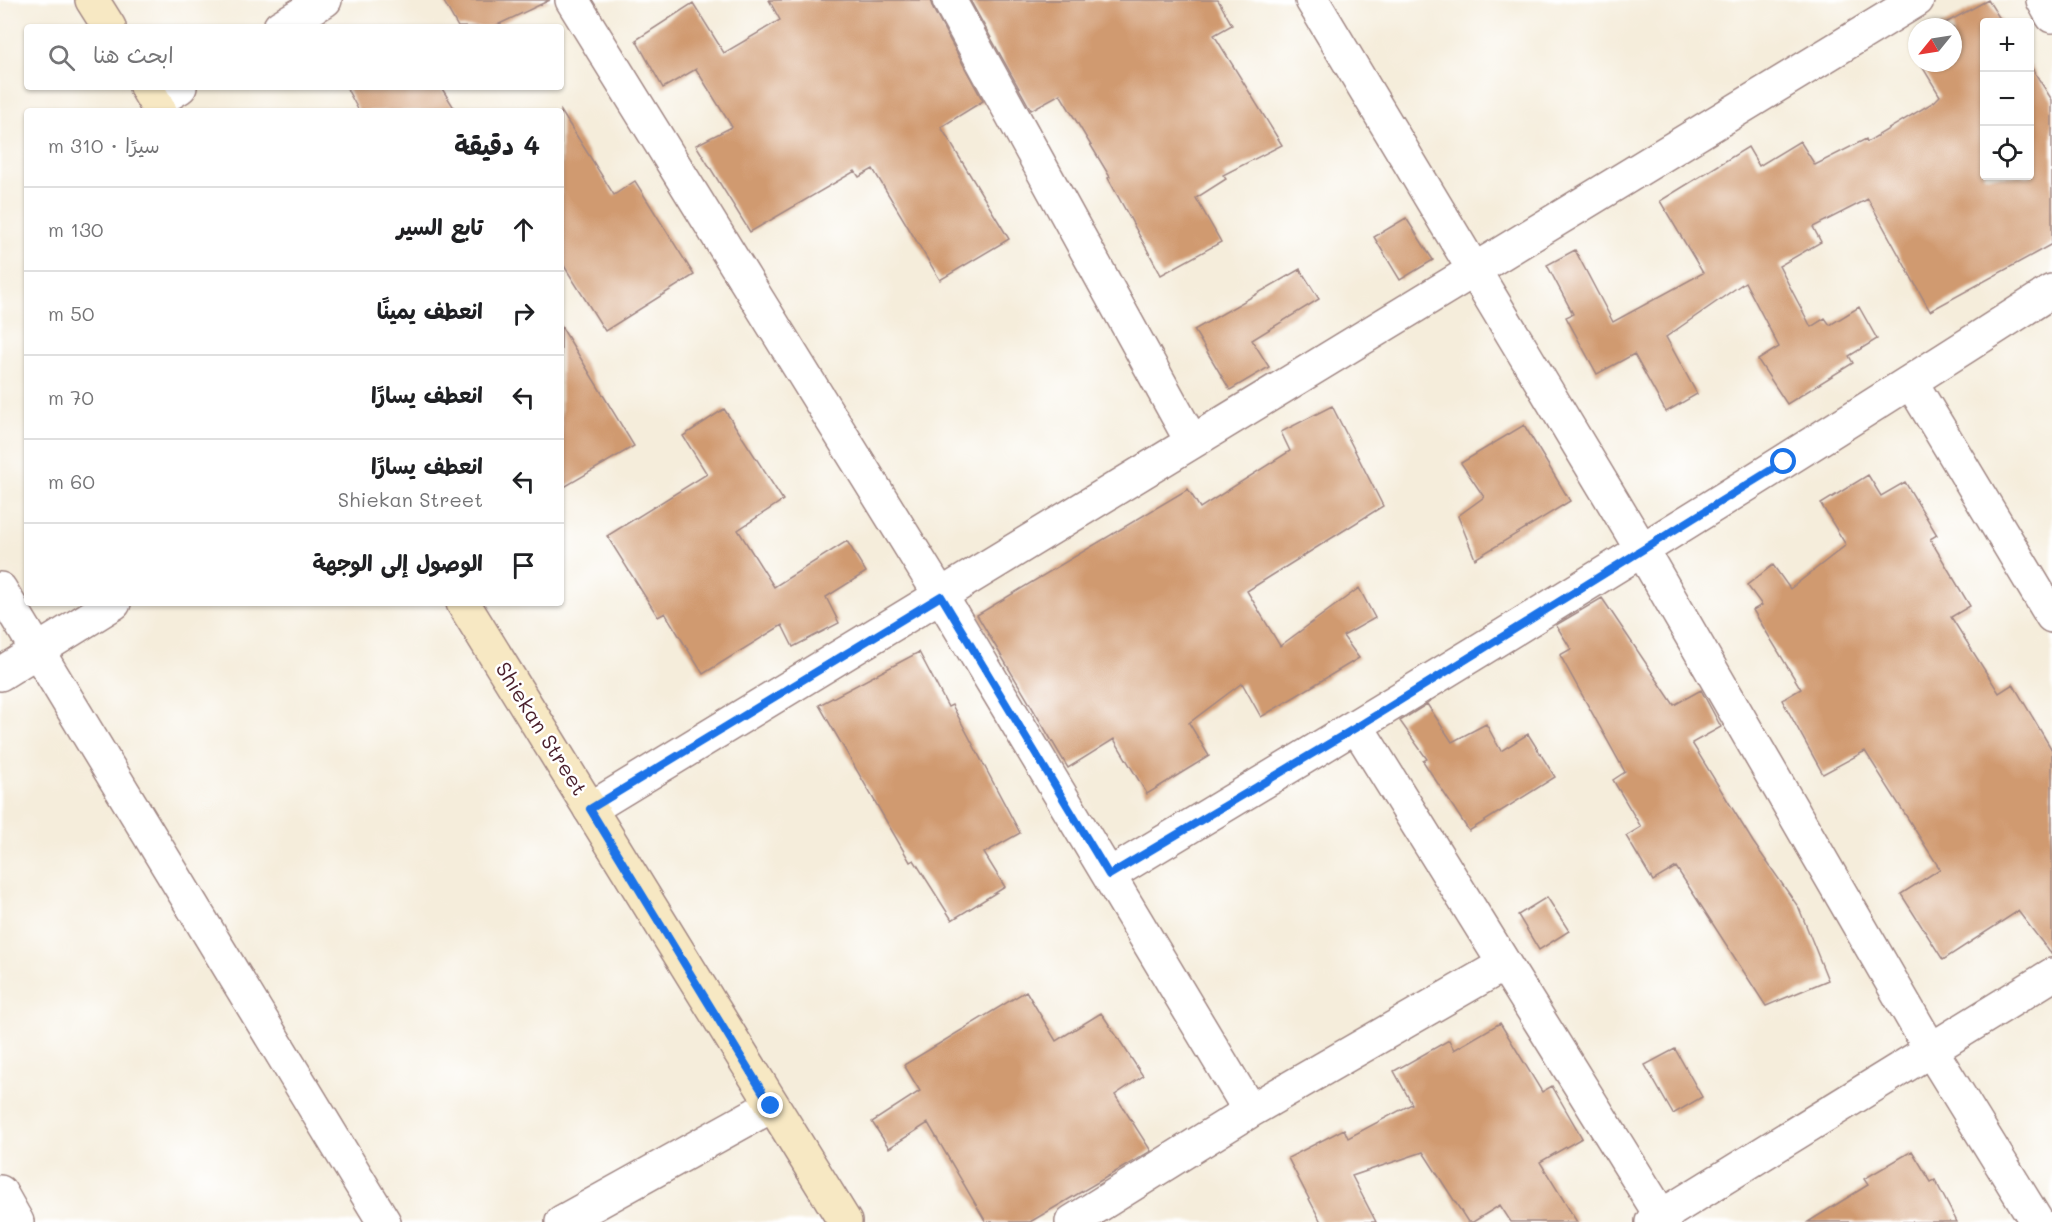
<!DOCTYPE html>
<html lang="ar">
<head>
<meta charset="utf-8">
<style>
	:root { --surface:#fff; --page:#f2f2f2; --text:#202124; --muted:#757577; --line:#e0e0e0 }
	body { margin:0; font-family:Mali,"Playpen Sans Arabic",sans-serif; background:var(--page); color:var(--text); direction:rtl }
	.controls { position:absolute; right:18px; top:18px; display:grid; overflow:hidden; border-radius:6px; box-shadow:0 2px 4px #0004 }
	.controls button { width:54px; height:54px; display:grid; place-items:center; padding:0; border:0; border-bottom:2px solid var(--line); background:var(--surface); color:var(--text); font:30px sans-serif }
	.compass { position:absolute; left:1908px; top:18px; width:54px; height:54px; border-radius:50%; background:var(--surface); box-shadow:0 2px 4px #0004; rotate:240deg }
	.stop { position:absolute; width:18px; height:18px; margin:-14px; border:4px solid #1a73e8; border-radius:50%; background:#fff }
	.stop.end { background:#1a73e8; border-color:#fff; box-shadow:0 2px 6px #0008 }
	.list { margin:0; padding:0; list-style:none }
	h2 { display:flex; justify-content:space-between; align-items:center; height:78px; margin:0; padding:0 24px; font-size:26px }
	h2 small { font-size:20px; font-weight:400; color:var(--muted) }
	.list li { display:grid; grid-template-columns:39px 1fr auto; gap:18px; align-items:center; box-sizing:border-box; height:84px; padding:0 24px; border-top:2px solid var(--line) }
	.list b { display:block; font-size:22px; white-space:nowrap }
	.list p { margin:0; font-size:20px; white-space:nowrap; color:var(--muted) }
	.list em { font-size:20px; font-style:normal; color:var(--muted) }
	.icon { flex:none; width:33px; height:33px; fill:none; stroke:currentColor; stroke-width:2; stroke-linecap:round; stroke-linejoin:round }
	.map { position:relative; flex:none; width:2052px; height:1222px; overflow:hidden; direction:ltr }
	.search { position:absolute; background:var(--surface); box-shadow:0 2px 4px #0004; left:24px; top:24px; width:540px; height:66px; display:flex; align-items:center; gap:15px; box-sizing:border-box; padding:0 21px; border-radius:6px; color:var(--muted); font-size:22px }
	.panel { position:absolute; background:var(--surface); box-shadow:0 2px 4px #0004; left:24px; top:108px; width:540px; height:498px; border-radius:6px; direction:rtl }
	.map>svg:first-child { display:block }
	.building { fill:#d09a6f }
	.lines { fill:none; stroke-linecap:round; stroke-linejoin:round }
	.street-casing { stroke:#a08683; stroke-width:36 }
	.secondary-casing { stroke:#a08683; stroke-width:36 }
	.street { stroke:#fff; stroke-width:33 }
	.secondary { stroke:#f7e8c3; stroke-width:33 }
	.route { stroke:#1a73e8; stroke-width:8 }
	.labels { text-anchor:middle; stroke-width:5; stroke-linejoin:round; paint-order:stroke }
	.street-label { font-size:21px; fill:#4a1f2b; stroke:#fff }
</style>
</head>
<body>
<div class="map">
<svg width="2052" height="1222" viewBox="0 0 2052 1222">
	<rect width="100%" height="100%" fill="#fff"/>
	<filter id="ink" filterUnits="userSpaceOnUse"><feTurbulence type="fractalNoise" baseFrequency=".0167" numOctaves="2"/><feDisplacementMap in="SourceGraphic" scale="12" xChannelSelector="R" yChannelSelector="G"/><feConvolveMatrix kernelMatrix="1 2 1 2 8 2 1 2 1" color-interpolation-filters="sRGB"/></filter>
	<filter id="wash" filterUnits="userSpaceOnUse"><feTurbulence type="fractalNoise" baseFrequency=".008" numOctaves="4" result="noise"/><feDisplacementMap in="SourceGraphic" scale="24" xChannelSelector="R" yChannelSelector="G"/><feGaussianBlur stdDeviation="1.35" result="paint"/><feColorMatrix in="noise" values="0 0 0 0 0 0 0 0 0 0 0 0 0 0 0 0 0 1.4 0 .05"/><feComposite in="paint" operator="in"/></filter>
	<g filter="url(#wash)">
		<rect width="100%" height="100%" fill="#f5eddb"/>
		<g id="blocks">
			<path class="building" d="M443 0H550L493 27H458Z
				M769 0H930L933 9 983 101 941 127 1009 239 940 280 873 169 859 177 855 171 750 232 696 145 732 127 696 69 663 88 636 40 693 3 724 53 780 20Z
				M970 0H1218L1232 25 1214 35 1282 145 1223 175 1226 179 1196 198 1221 242 1161 275 1108 178 1110 177 1060 94 1031 110Z
				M1988 0 2002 22H1984V176H2030V65L2052 100V244L1930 311 1868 199 1813 227 1821 242 1779 266 1811 327 1825 318 1830 325 1859 307 1877 339 1849 356 1853 363 1787 404 1758 360 1779 347 1745 282 1666 337 1697 394 1666 412 1634 354 1597 374 1566 317 1573 314 1547 265 1575 250 1613 322 1703 273 1660 201 1748 147 1759 166 1800 141 1815 165 1866 139 1867 142 1934 102 1940 96 1920 63H1953V27H1938Z
				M346 87H441L456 111H359Z
				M561 111 614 195 635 181 694 275 605 331 561 261Z
				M1406 218 1433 260 1400 280 1374 237Z
				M1300 269 1319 299 1252 340 1269 367 1230 390 1194 330Z
				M561 326 634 446 561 489Z
				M1332 406 1383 506 1247 591 1280 646 1359 588 1375 618 1343 636 1359 658 1261 717 1242 683 1189 723 1209 756 1147 794 1114 739 1068 768 977 615 1188 489 1200 508 1290 451 1281 432Z
				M724 409 783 500 738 530 774 587 847 541 866 572 826 597 839 623 793 647 782 625 703 674 665 613 658 617 607 536 707 474 683 436Z
				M1524 425 1570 501 1475 559 1458 516 1484 497 1461 463Z
				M1868 475 1881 496 1905 482 1937 535 1930 539 1970 606 1951 617 1999 693 2013 684 2052 750V955L2018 911 1943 960 1901 894 1940 869 1865 751 1823 774 1782 700 1801 689 1753 610 1762 605 1747 585 1773 565 1790 589 1846 545 1821 504Z
				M1602 598 1674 705 1701 690 1721 727 1692 743 1753 842 1799 908 1828 980 1766 1006 1676 867 1653 881 1626 836 1641 827 1613 780 1625 772 1560 655 1571 649 1556 625Z
				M919 652 948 707 952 705 1020 833 984 853 1005 887 952 920 914 860 910 862 819 705Z
				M1427 704 1452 742 1486 724 1501 751 1528 734 1555 777 1469 831 1423 761 1427 759 1400 721Z
				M1547 897 1569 931 1539 950 1518 915Z
				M1026 991 1056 1041 1101 1013 1104 1017 1143 1076 1115 1095 1151 1151 1030 1222H986L928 1123 889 1148 872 1122 920 1091 904 1065Z
				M1500 1023 1542 1092 1552 1086 1582 1138 1540 1162 1577 1222H1511L1500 1205 1473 1222H1468L1423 1152 1352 1176 1376 1222H1321L1288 1158 1344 1129 1348 1138 1412 1104 1394 1071 1449 1040 1454 1050Z
				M1675 1049 1702 1097 1673 1114 1645 1065Z
				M1912 1151 1931 1182 1935 1180 1957 1222H1808L1868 1185 1864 1179Z"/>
		</g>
	</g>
	<g filter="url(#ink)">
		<use href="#blocks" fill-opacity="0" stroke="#a08683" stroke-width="1.5"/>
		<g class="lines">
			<defs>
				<path id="street" d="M572 0 941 596 1250 1111
					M949 0 1192 442
					M1312 0 1642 550 1931 1050 2037 1222
					M2043 0 2052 16
					M280 27 325 0
					M155 102 180 87
					M1911 382 2052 616
					M0 589 384 1222
					M0 674 114 603
					M1357 727 1665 1222
					M590 809 1917 0
					M1109 875C1426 685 1741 491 2052 291
					M0 1192 17 1222
					M562 1222 771 1106
					M1072 1222 1250 1111 1503 965
					M1652 1222 2052 975"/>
				<path id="secondary" d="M92 0 109 27
					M146 87 160 111
					M463 603 845 1222"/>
			</defs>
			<use href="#street" class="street-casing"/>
			<use href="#secondary" class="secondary-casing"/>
			<use href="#street" class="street"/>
			<use href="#secondary" class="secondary"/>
		</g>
	</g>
	<g class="lines" filter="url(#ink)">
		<path class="route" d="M771 1106 590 809 941 596 1109 875 1357 727 1784 462"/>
	</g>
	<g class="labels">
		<g class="street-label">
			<text transform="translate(541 729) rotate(58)" y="7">Shiekan Street</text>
		</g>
	</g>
</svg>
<div class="controls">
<button>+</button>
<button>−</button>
<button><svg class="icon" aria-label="locate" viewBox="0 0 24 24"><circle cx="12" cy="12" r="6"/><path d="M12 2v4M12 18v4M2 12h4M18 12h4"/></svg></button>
</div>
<svg class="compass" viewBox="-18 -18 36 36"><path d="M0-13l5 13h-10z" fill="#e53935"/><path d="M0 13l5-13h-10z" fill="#757577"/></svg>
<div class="stop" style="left:1784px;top:462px"></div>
<div class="stop end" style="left:771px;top:1106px"></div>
<div class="search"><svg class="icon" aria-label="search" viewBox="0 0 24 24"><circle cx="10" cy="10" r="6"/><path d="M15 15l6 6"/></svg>ابحث هنا</div>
<section class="panel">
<h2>4 دقيقة<small>سيرًا · 310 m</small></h2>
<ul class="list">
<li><svg class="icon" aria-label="ahead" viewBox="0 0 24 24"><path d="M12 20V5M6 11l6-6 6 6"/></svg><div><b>تابع السير</b></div><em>130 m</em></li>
<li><svg class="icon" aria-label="right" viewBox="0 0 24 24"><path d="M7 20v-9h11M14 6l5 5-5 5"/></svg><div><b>انعطف يمينًا</b></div><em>50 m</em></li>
<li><svg class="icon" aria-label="left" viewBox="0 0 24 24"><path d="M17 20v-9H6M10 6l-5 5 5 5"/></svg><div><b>انعطف يسارًا</b></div><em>70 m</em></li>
<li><svg class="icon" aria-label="left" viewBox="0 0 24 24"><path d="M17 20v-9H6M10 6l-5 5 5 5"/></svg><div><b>انعطف يسارًا</b><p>Shiekan Street</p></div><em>60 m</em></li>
<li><svg class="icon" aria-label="arrive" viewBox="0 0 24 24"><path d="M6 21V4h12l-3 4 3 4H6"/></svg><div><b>الوصول إلى الوجهة</b></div></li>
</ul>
</section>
</div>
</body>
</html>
